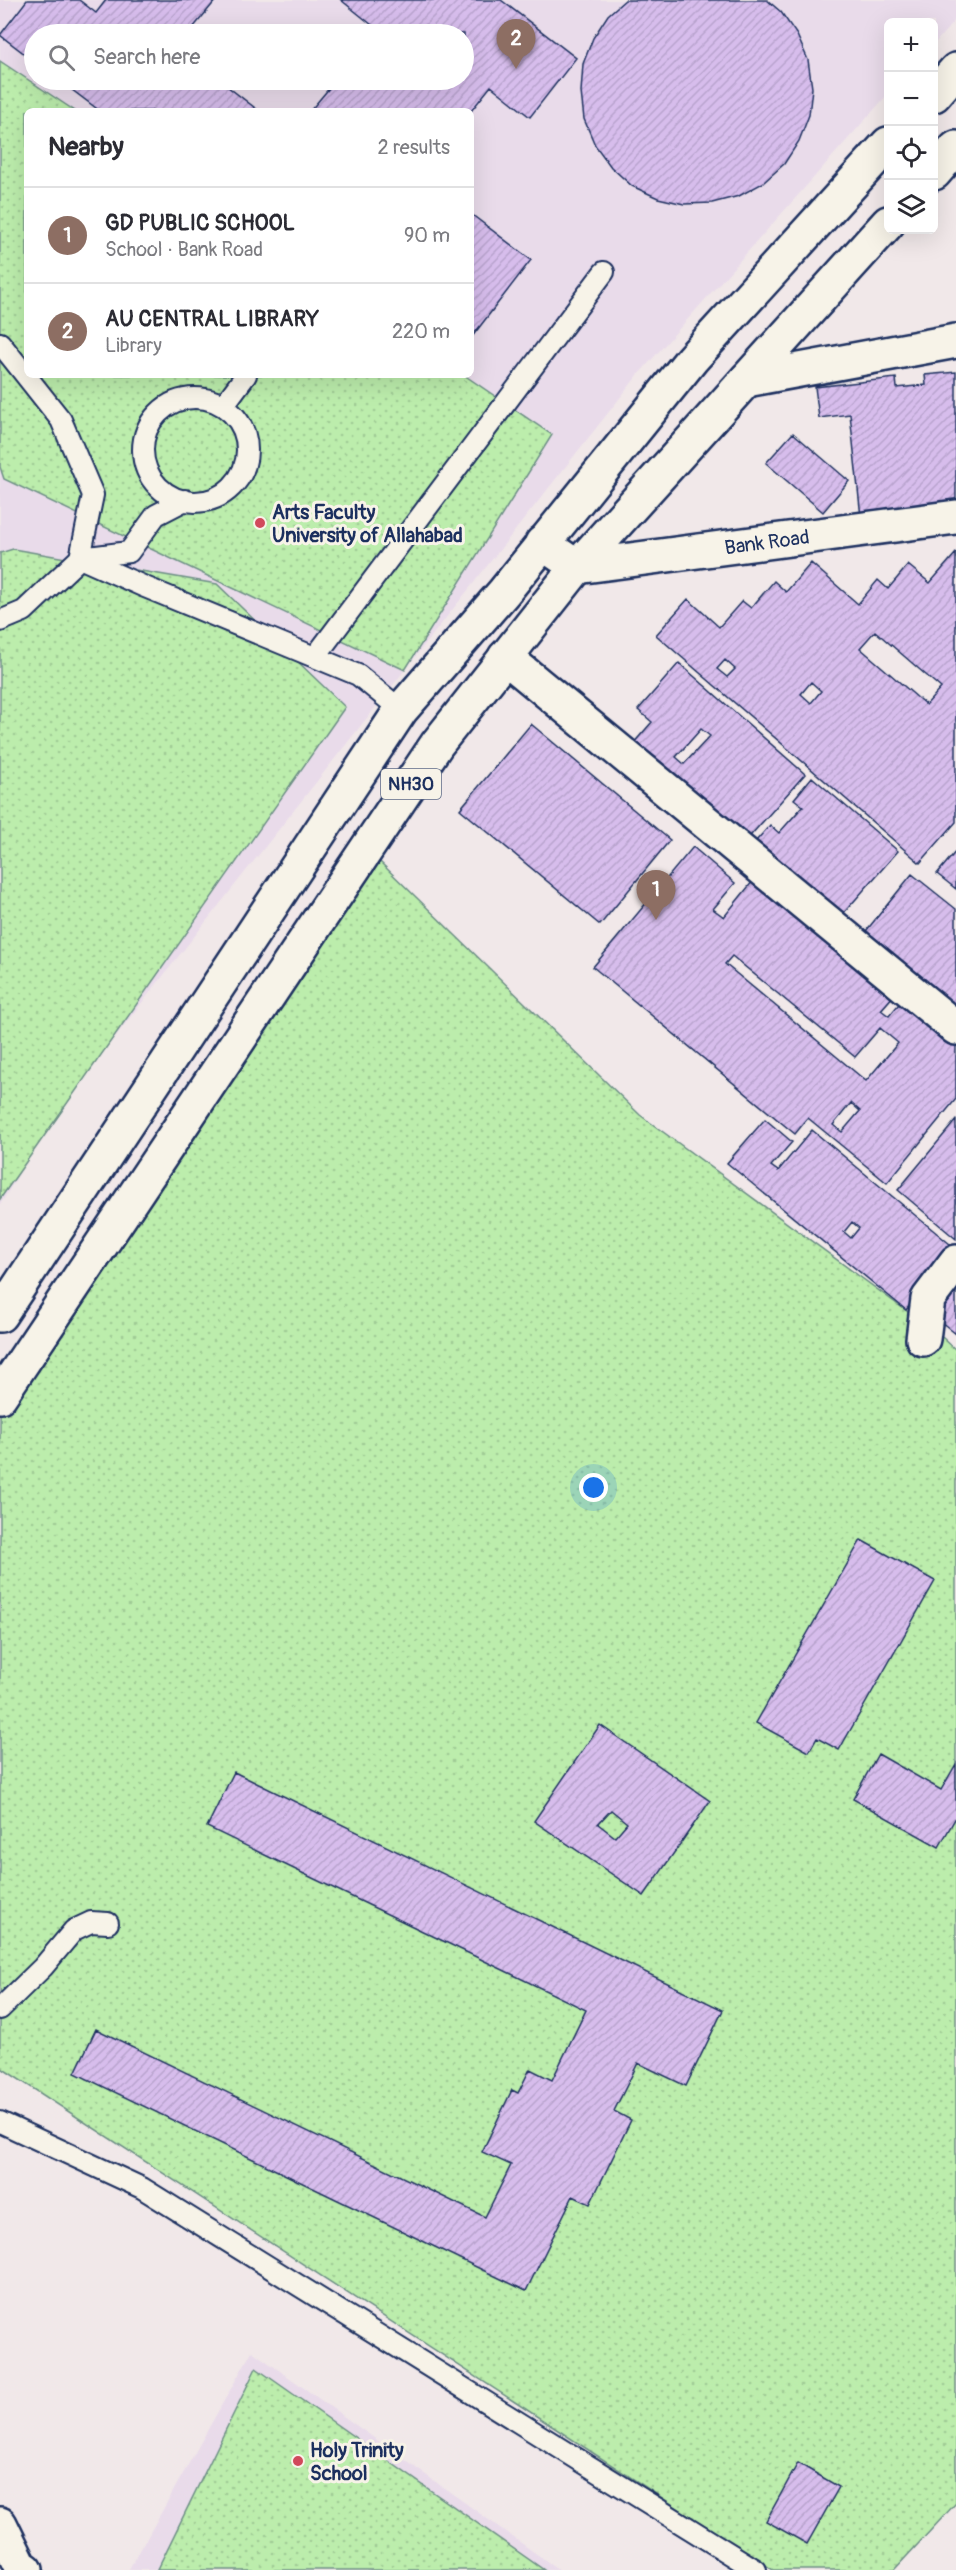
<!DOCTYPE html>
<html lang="en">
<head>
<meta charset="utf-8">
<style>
	:root { --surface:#fff; --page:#f2f2f3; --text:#2b2b33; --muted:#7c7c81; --line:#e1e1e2; --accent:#0f766e }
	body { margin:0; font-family:Pangolin,sans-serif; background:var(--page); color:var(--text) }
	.controls { position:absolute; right:18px; top:18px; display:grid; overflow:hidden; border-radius:9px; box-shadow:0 6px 24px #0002 }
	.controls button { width:54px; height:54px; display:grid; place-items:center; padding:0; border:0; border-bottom:2px solid var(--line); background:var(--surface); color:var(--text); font:30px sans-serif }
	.you { position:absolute; left:594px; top:1488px; width:21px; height:21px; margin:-15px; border:4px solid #fff; border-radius:50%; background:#1a73e8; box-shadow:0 0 0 9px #1a73e833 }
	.badge { display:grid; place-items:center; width:39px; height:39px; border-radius:50%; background:var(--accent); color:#fff; font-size:20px; font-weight:700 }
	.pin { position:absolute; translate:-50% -50px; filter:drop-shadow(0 2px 3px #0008) }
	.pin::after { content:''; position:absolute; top:32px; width:21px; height:18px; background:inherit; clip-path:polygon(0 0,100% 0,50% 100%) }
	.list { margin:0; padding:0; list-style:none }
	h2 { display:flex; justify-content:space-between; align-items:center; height:78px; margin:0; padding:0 24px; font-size:26px }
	h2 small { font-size:20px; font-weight:400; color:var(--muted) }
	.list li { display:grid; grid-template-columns:39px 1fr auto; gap:18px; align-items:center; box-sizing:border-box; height:96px; padding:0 24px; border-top:2px solid var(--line) }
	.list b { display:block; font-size:22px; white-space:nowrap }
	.list p { margin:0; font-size:20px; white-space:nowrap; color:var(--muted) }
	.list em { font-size:20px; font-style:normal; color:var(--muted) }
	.icon { flex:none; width:33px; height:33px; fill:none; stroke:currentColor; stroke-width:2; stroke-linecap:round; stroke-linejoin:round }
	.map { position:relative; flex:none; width:956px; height:2570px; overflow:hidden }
	.search { position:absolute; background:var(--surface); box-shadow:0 6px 24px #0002; left:24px; top:24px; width:450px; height:66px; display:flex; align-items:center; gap:15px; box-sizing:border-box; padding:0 21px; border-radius:33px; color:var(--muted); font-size:22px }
	.panel { position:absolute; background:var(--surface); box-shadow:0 6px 24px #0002; left:24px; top:108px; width:450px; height:270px; border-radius:9px }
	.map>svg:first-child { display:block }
	.built { fill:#e9dbea; fill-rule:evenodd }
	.grass { fill:url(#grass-dots); stroke:#6c8e85; stroke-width:1.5 }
	.building { fill:url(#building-hatch); stroke:#1b2f5e; stroke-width:1.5; fill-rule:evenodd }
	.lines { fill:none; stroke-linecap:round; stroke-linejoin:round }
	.service-casing { stroke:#1b2f5e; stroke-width:24 }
	.minor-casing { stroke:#1b2f5e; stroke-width:38 }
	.tertiary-casing { stroke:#1b2f5e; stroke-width:38 }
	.trunk-casing { stroke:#1b2f5e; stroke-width:38 }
	.service { stroke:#f7f3e8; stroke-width:20 }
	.minor { stroke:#f7f3e8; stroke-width:33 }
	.tertiary { stroke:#f7f3e8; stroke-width:33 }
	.trunk { stroke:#f7f3e8; stroke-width:33 }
	.poi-dot { fill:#d1495b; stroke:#f7f3e8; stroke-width:2 }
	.labels { text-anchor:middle; stroke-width:6; stroke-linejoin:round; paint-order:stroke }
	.shield { fill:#f7f3e8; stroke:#5d6a87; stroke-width:1.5 }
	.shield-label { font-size:18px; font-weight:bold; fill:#1b2f5e }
	.poi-label { font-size:20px; font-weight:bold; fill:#1b2f5e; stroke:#f7f3e8; text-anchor:start }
	.street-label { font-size:20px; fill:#1b2f5e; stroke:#f7f3e8 }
</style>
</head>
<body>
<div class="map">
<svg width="956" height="2570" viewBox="0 0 956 2570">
	<defs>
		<pattern id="grass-dots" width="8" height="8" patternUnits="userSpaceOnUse" patternTransform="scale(1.5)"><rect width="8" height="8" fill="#bcedac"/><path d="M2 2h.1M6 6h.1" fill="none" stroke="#a1cc96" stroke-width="1.8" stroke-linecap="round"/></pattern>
		<pattern id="building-hatch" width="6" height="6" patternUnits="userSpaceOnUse" patternTransform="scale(1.5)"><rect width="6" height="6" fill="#d7bdec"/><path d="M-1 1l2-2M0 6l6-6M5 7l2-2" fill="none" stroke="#b8a3cd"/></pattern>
	</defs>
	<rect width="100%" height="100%" fill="#f1e8e9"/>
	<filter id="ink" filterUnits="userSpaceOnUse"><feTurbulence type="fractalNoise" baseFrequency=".0167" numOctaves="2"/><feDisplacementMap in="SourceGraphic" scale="12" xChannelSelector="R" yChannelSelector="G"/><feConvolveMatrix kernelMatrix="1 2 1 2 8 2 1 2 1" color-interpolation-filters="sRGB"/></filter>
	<g filter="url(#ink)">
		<path class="built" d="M0 0H956V19L934 44V22H888V94L638 375 61 1105 0 1205ZM34 34H464V80H34ZM27 111H471V375H27Z
			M252 2351 559 2570H129Z"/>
		<path class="grass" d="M0 61 75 111H27V375H464L552 435 405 670 4 479 0 467Z
			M13 549 217 584 345 707 0 1199V553Z
			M380 862 640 1115 942 1337 956 1350V2503L894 2570H773L0 2067V1399L255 988Z
			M256 2368 544 2570H157Z"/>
		<path class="building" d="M27 0H79L96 13 106 0H216L188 34H34V61L0 35Z
			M341 0H501L576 58 530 117 491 86 471 111H310L336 80H464V34H373L377 29Z
			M625 0H767L781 12 797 35 808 60 812 88 809 115 799 141 784 164 763 183 739 196 712 203 684 204 658 198 632 186 611 167 595 145 584 119 581 92 583 64 593 38 608 15Z
			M59 80H219L259 111H100Z
			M471 214 531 260 471 338Z
			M956 372V507L861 517 850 414 819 418 815 387 896 378 897 388 926 385 925 375Z
			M793 433 849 481 823 512 766 463Z
			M956 553V822L920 863 656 635 688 599 719 627 742 601 751 608 774 581 786 592 811 563 858 604 878 580 888 589 908 565 930 583ZM875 631 941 688 926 705 860 648ZM725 660 735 669 727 677 717 669ZM811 682 821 691 811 703 801 694Z
			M679 663 805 774 744 843 632 745 652 722 638 710ZM701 729 710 736 684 764 676 757Z
			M531 724 670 840 600 925 460 809Z
			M812 777 898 851 835 923 749 849 770 825 779 833 803 806 794 799Z
			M693 847 735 883 713 909 724 917 761 871 901 987 881 1010 889 1016 908 993 956 1032V1099L887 1183 808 1118 795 1134 593 967ZM732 956 855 1057 880 1028 898 1043 866 1081 725 964ZM851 1103 860 1111 842 1132 833 1125Z
			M956 851V889L937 874Z
			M912 874 956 909V1019L858 941Z
			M765 1119 792 1142 771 1166 778 1171 812 1130 956 1249 906 1310 727 1163ZM852 1222 859 1228 851 1238 844 1232Z
			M956 1120V1239L898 1190Z
			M956 1281V1334L930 1313Z
			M861 1540 935 1581 839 1750 817 1738 809 1752 756 1723Z
			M600 1725 710 1801 644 1896 534 1821ZM611 1810 627 1823 615 1837 598 1824Z
			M878 1754 941 1790 956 1764V1817L939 1847 853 1799Z
			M234 1772 723 2010 686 2086 638 2063 614 2111 631 2120 590 2204 573 2196 526 2291 75 2073 96 2029 485 2217 511 2165 482 2152 512 2090 518 2093 530 2069 552 2080 586 2010 207 1827Z
			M798 2463 839 2487 807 2544 766 2521Z"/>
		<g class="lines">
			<defs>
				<path id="service" d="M0 343 61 420 93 495 80 558 24 611 0 621
					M143 450a52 52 0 1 1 104 0a52 52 0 1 1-104 0Z
					M223 406 246 375
					M80 558 145 587 358 675 401 710
					M80 558 129 552 156 515 185 500
					M315 657 604 272
					M0 2009 43 1967 74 1930 91 1922 108 1923
					M0 2122 142 2188 756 2570"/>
				<path id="minor" d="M746 380 956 341
					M505 657 956 1028
					M923 1339 928 1299 956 1262
					M0 2524 21 2567 26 2570"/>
				<g id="tertiary">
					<path id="s1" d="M542 543 577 567 956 517"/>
				</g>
				<path id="trunk" d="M934 95 956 70
					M934 173 956 148
					M0 1315 401 710 504 592 692 359 888 144
					M0 1396 437 744 577 567 888 223"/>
			</defs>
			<use href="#service" class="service-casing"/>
			<use href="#minor" class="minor-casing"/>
			<use href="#tertiary" class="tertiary-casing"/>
			<use href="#trunk" class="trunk-casing"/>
			<use href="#service" class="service"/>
			<use href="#minor" class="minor"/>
			<use href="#tertiary" class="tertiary"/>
			<use href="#trunk" class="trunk"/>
		</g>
	</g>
	<g class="poi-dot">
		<circle cx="260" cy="523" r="6"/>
		<circle cx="298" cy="2461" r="6"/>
	</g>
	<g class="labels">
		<rect class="shield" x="381" y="769" width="60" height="30" rx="4.5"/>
		<g class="shield-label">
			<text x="411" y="790">NH30</text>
		</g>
		<g class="poi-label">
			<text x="272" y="519">Arts Faculty<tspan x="272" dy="23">University of Allahabad</tspan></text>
			<text x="310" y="2457">Holy Trinity<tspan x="310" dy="23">School</tspan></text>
		</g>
		<g class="street-label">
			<text dy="7" stroke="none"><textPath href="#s1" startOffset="234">Bank Road</textPath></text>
		</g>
	</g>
</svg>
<div class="controls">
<button>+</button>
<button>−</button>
<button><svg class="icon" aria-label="locate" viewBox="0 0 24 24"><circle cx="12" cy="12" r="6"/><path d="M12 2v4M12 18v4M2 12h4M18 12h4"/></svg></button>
<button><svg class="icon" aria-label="layers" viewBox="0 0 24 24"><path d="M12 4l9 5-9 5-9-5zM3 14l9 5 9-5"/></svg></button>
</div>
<div class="you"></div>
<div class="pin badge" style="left:656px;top:920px;background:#8d6e63">1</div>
<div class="pin badge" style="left:516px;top:69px;background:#8d6e63">2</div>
<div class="search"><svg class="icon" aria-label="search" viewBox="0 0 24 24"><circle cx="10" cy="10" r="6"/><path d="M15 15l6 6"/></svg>Search here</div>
<section class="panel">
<h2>Nearby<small>2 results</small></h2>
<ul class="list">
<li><span class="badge" style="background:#8d6e63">1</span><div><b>GD PUBLIC SCHOOL</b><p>School · Bank Road</p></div><em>90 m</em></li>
<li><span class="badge" style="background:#8d6e63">2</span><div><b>AU CENTRAL LIBRARY</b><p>Library</p></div><em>220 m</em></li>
</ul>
</section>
</div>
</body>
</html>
